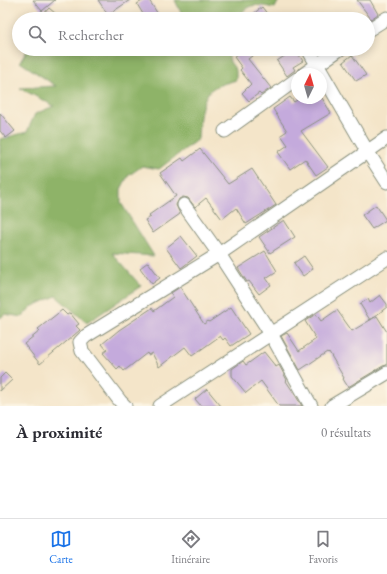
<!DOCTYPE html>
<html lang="fr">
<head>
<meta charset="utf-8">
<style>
	:root { --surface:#fff; --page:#f7f7f7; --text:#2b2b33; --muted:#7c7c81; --line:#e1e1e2; --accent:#1a73e8 }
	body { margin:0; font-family:"EB Garamond",serif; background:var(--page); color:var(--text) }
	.compass { position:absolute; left:291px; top:68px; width:36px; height:36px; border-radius:50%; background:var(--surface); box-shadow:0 2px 10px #0003; rotate:5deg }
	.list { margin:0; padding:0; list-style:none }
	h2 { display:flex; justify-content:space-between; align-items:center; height:52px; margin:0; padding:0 16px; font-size:17px }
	h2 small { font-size:13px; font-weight:400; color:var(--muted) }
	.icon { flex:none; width:22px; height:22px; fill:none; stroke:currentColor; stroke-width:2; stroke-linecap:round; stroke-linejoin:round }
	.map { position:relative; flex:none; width:387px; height:406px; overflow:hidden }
	.search { position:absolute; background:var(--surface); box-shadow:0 2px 10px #0003; left:12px; right:12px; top:12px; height:44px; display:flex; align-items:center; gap:10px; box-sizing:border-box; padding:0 14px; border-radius:22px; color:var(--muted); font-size:15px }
	.sheet { height:112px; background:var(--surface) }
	nav { display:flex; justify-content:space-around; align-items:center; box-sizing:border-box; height:56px; border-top:1px solid var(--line); background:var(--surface); font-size:11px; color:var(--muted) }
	nav a { display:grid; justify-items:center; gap:2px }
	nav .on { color:var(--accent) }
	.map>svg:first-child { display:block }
	.forest { fill:#8eb368; stroke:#56784e }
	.building { fill:#c4aadc }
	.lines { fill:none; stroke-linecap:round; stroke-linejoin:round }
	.minor-casing { stroke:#8a917e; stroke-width:15 }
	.minor { stroke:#fff; stroke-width:13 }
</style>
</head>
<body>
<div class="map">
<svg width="387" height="406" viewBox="0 0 387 406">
	<rect width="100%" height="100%" fill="#fcf5e5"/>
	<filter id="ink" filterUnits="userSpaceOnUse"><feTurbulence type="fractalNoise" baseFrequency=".025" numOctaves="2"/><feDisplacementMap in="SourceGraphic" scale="8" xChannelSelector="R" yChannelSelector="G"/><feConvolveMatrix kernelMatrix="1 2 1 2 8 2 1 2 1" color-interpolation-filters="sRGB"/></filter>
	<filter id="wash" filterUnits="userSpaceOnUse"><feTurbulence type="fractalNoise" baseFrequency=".012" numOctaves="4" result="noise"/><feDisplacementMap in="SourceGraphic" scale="16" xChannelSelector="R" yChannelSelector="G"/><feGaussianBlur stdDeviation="0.9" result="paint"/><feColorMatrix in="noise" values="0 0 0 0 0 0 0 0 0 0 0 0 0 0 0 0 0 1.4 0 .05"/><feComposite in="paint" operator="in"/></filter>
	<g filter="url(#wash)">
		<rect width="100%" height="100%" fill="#f4e5c9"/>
		<path class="forest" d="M175 0H279L275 8C256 5 249 1 237 19H184Z
			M28 49H235L228 53 230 62 236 70V80C230 82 221 84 215 87 200 95 199 123 198 139L159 169 142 166 128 176 121 189V203L154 256 112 253 141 286 87 323 56 296 31 307 22 317 5 314 0 318V139L27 132 35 114 54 106 20 88 56 86 20 62Z"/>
		<g id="blocks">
			<path class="building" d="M33 0H55L42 11Z
				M98 0H130L108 15Z
				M144 0H149L161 19H146L137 4Z
				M357 0H370L378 14 371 19Z
				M262 7 271 19H247Z
				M49 8 56 14 52 19H39Z
				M245 49H261L248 59 271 88 261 95 259 93 249 101 242 93 251 84 240 70 242 68 234 57Z
				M295 49 303 61 293 67 295 70 287 76 277 61Z
				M352 55 366 75 356 81 343 62Z
				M290 97 294 102 300 98H322L331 113 301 131 328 167 316 175 305 159 290 169 278 152 288 145 281 135 287 131 273 109Z
				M0 113 15 131 6 138 0 131Z
				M200 149 228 184 252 169 276 205 246 224 236 208 222 219 206 198 195 207 188 198 183 197 179 199 176 205 180 214 153 233 145 220 151 217 149 215 176 196 160 173 182 158 184 161Z
				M376 205 386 220 372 229 362 215Z
				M284 220 295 237 270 253 259 237Z
				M181 236 197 256 181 268 166 248Z
				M265 251 277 271 266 278 271 285 259 294 249 281 247 282 238 268Z
				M304 256 313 269 303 276 294 263Z
				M148 262 160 278 152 284 140 268Z
				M180 287 204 324 208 321 209 322 231 307 249 334 231 346 225 338 223 340 220 336 192 356 185 347 159 367 152 353 148 355 147 353 124 371 120 366 117 369 103 353 107 350 102 344 119 330 152 308 154 311 173 297 171 293Z
				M380 295 387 304V307L370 320 360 304 368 299 370 303Z
				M62 310 67 315 70 313 79 324 76 326 80 330 40 364 24 344 40 331 38 329Z
				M337 310 352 331 377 316 387 332V365L383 366 348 387 343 379 344 378 329 352 328 353 327 352 300 370 281 336 287 333 299 351 316 339 305 321 316 314 321 321Z
				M264 352 276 367 279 365 287 380 286 381 294 393 302 406H279L261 381 246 393 232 376V369L243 361 246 365Z
				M5 373 12 380 0 391V378Z
				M207 389 221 406H201L195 399Z"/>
		</g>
	</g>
	<g filter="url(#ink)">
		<use href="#blocks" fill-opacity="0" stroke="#8a917e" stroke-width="1"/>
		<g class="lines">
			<defs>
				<path id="minor" d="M368 30 387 18
					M308 49 367 151 387 182
					M304 74 340 49
					M225 131 297 79
					M184 205 219 254 271 334 311 406
					M125 406 120 401 82 351 80 342 86 336 219 254 387 138
					M160 406 387 258
					M332 406 387 373"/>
			</defs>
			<use href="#minor" class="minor-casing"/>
			<use href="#minor" class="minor"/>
		</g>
	</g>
</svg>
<svg class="compass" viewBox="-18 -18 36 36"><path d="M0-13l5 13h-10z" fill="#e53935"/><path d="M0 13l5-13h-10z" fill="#7c7c81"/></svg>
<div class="search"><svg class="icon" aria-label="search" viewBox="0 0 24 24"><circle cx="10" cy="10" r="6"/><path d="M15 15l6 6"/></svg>Rechercher</div>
</div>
<section class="sheet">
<h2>À proximité<small>0 résultats</small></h2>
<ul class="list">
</ul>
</section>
<nav>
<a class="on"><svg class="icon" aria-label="map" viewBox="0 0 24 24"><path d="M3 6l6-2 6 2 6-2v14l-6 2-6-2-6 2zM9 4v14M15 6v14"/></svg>Carte</a>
<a><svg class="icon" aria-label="directions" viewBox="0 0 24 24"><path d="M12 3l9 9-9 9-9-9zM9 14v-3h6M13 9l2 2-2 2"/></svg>Itinéraire</a>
<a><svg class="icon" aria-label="saved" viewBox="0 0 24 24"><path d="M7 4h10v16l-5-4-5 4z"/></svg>Favoris</a>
</nav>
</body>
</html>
